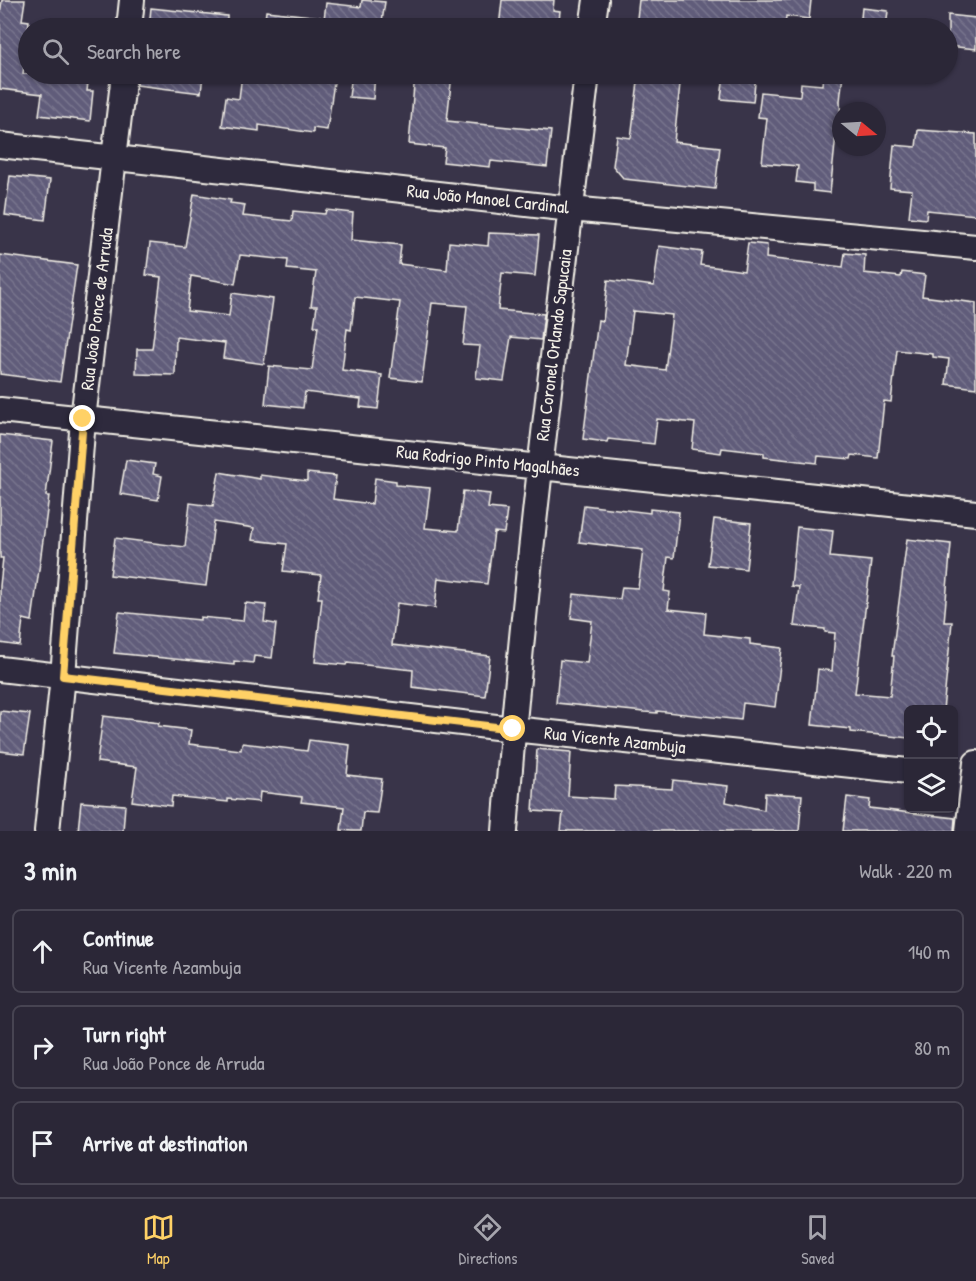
<!DOCTYPE html>
<html lang="en">
<head>
<meta charset="utf-8">
<style>
	:root { --surface:#2b2737; --page:#332f3f; --text:#f1f3f6; --muted:#a6a5ad; --line:#474452; --accent:#ffd166 }
	body { margin:0; font-family:"Patrick Hand",sans-serif; background:var(--page); color:var(--text) }
	.controls { position:absolute; right:18px; bottom:18px; display:grid; overflow:hidden; border-radius:9px; box-shadow:0 2px 4px #0004 }
	.controls button { width:54px; height:54px; display:grid; place-items:center; padding:0; border:0; border-bottom:2px solid var(--line); background:var(--surface); color:var(--text); font:30px sans-serif }
	.compass { position:absolute; left:832px; top:102px; width:54px; height:54px; border-radius:50%; background:var(--surface); box-shadow:0 2px 4px #0004; rotate:108deg }
	.stop { position:absolute; width:18px; height:18px; margin:-14px; border:4px solid #ffd166; border-radius:50%; background:#fff }
	.stop.end { background:#ffd166; border-color:#fff; box-shadow:0 2px 6px #0008 }
	.list { margin:0; padding:0; list-style:none }
	h2 { display:flex; justify-content:space-between; align-items:center; height:78px; margin:0; padding:0 24px; font-size:26px }
	h2 small { font-size:20px; font-weight:400; color:var(--muted) }
	.list li { display:grid; grid-template-columns:39px 1fr auto; gap:18px; align-items:center; box-sizing:border-box; height:84px; margin:0 12px 12px; padding:0 12px; border:2px solid var(--line); border-radius:9px }
	.list b { display:block; font-size:22px; white-space:nowrap }
	.list p { margin:0; font-size:20px; white-space:nowrap; color:var(--muted) }
	.list em { font-size:20px; font-style:normal; color:var(--muted) }
	.icon { flex:none; width:33px; height:33px; fill:none; stroke:currentColor; stroke-width:2; stroke-linecap:round; stroke-linejoin:round }
	.map { position:relative; flex:none; width:976px; height:831px; overflow:hidden }
	.search { position:absolute; background:var(--surface); box-shadow:0 2px 4px #0004; left:18px; right:18px; top:18px; height:66px; display:flex; align-items:center; gap:15px; box-sizing:border-box; padding:0 21px; border-radius:33px; color:var(--muted); font-size:22px }
	.sheet { height:366px; background:var(--surface) }
	nav { display:flex; justify-content:space-around; align-items:center; box-sizing:border-box; height:84px; border-top:2px solid var(--line); background:var(--surface); font-size:16px; color:var(--muted) }
	nav a { display:grid; justify-items:center; gap:3px }
	nav .on { color:var(--accent) }
	.map>svg:first-child { display:block }
	.building { fill:url(#building-back-hatch); stroke:#f4f1e8; stroke-width:1.5; fill-rule:evenodd }
	.lines { fill:none; stroke-linecap:round; stroke-linejoin:round }
	.minor-casing { stroke:#f4f1e8; stroke-width:28 }
	.minor { stroke:#2f2a3d; stroke-width:24 }
	.route { stroke:#ffd166; stroke-width:8 }
	.labels { text-anchor:middle; stroke-width:4.5; stroke-linejoin:round; paint-order:stroke }
	.street-label { font-size:18px; fill:#f4f1e8; stroke:#2f2a3d }
</style>
</head>
<body>
<div class="map">
<svg width="976" height="831" viewBox="0 0 976 831">
	<defs>
		<pattern id="building-back-hatch" width="6" height="6" patternUnits="userSpaceOnUse" patternTransform="scale(1.5)"><rect width="6" height="6" fill="#615c7a"/><path d="M-1 5l2 2M0 0l6 6M5-1l2 2" fill="none" stroke="#78748d"/></pattern>
	</defs>
	<rect width="100%" height="100%" fill="#393449"/>
	<filter id="ink" filterUnits="userSpaceOnUse"><feTurbulence type="fractalNoise" baseFrequency=".0167" numOctaves="2"/><feDisplacementMap in="SourceGraphic" scale="12" xChannelSelector="R" yChannelSelector="G"/><feConvolveMatrix kernelMatrix="1 2 1 2 8 2 1 2 1" color-interpolation-filters="sRGB"/></filter>
	<g filter="url(#ink)">
		<path class="building" d="M2 0H25L22 20 29 21 23 74H89L87 91H93L90 121 39 115 42 94 0 89V15Z
			M362 0 385 2 381 28H323L326 3 361 7Z
			M502 0H554L553 10 560 11 558 28H499Z
			M639 0H811L809 19 786 16 785 28 766 26V28L725 27V28H709L675 25V28H636Z
			M151 8 227 16V28H149Z
			M862 8 888 11 886 28H860Z
			M266 11 320 17 319 28H264Z
			M948 15 976 18V49L948 46Z
			M138 74H203L201 93 137 85Z
			M242 74H262L261 76 303 81 304 78 334 82 327 130 313 128V133L259 125V131L222 126 226 97 239 99Z
			M352 74H375L373 99 349 97Z
			M415 74H452L447 121 551 131 547 167 491 161 490 167 443 162 445 148 409 144Z
			M639 74H681L674 142 720 147 715 189 624 179 613 166 617 136 631 138Z
			M724 74H756L753 102 721 99Z
			M823 74H843L840 101 841 126 837 125 830 193 813 191V184L796 182 798 166 762 163 767 118 758 117 761 92 800 96 801 83 822 85Z
			M918 130 976 134V215L927 210 926 219 909 217 912 190 890 188 894 145 916 147Z
			M10 176 50 180 45 220 5 215Z
			M194 194 231 200 230 203 245 205 243 216 292 221 293 211 325 214 326 210 353 213 351 240 401 245 399 264 447 270 449 242 488 246 489 233 539 235 535 276 502 273 498 310 544 314 541 340 511 337 504 381 476 378 480 346 463 345 467 306 432 303 422 382 390 378 400 302 355 297 351 330 347 329 342 370 382 375 378 409 360 407 361 399 305 392 303 408 265 404 269 366 312 370 318 326H314L317 306H311L316 272 287 269 288 260 240 255 235 284 191 276 187 311 229 316 232 293 273 299 264 364 223 358 225 343 176 337 175 375 136 374 137 349H152L161 277 146 275 150 243 185 247Z
			M748 243 767 245 766 258 843 267 845 253 865 255 864 273 901 277 902 272 925 275 922 296 976 303V388L946 384 949 359 933 357V354L897 350 891 402 884 401 878 458 852 455 851 459 818 456 817 463 764 457V453L722 448 721 453 692 449 695 423 657 419 654 444 608 439 607 442 583 439 598 320 603 321 608 280 654 286 659 246 702 252 700 265 744 271ZM633 311 672 315 665 370 626 365Z
			M0 255 77 265 60 382 0 374Z
			M0 435 53 441 46 496H49L32 621 23 619 20 646 0 643V586L3 558H0Z
			M126 460 155 464 153 474 162 476 158 500 120 494Z
			M219 472 260 479V475L307 481V473L336 476 333 499 372 504 375 478 396 481V485L430 488 425 528 458 531 463 491 490 494 488 508 507 510 504 533 494 532 487 584 438 578 435 608 397 603 392 645 490 656 485 696 412 687 413 670 347 663 346 665 315 662 322 598H318L321 575 283 571 287 544 252 540 254 528 214 522 206 586 110 575 115 538 185 547 190 503 213 506Z
			M584 505 650 513V509L679 512 674 558 668 557 664 591 670 592 668 609 706 613 704 634 750 639V644L782 648 775 707 743 703 741 720 657 711V713L644 712 556 703 560 660 587 663 592 621 571 618 574 594 620 599 622 587 638 588 643 550 579 542Z
			M714 519 751 523 746 569 708 565Z
			M797 527 833 531 830 557 871 561 855 693 890 696 894 656H892L907 539 951 544 944 622H952L943 710H909V738L851 732V729L812 725 818 669 832 671 835 633 825 632V629L794 626 799 587 791 586Z
			M245 603 266 605 264 622 276 624 272 658 254 656 253 663 234 661V665L114 653 119 612 200 620V617L243 621Z
			M0 711 30 714 24 754 0 751Z
			M103 716 159 723 158 726 191 730 189 744 241 750 242 743 307 751 309 740 350 745 347 775 382 779 377 813 363 812 361 831H352L341 830 344 807 301 802 302 797 260 792 259 802 228 799V802L172 796 171 806 132 801 137 767 97 762Z
			M537 749 571 752 568 796 614 799 615 786 672 789 673 780 728 786 726 802 764 810 765 793 802 795 799 831H561L563 813 533 811Z
			M847 797 870 800 869 808 955 818 954 831H843Z
			M81 802 125 805 123 831H78Z"/>
		<g class="lines">
			<defs>
				<path id="minor" d="M129 28 132 0
					M592 28 596 0
					M0 145 571 209 976 247
					M0 410 976 513
					M0 669 513 729 908 771
					M47 831 63 676 83 419 124 74
					M505 831C524 578 557 326 587 74
					M968 831 976 763"/>
			</defs>
			<use href="#minor" class="minor-casing"/>
			<use href="#minor" class="minor"/>
		</g>
	</g>
	<g class="lines" filter="url(#ink)">
		<path class="route" d="M83 419 63 676 513 729"/>
	</g>
	<g class="labels">
		<g class="street-label">
			<text transform="translate(488 199) rotate(6)" y="6">Rua João Manoel Cardinal</text>
			<text transform="translate(97 309) rotate(-83)" y="6">Rua João Ponce de Arruda</text>
			<text transform="translate(554 345) rotate(-83)" y="6">Rua Coronel Orlando Sapucaia</text>
			<text transform="translate(488 461) rotate(6)" y="6">Rua Rodrigo Pinto Magalhães</text>
			<text transform="translate(615 740) rotate(6)" y="6">Rua Vicente Azambuja</text>
		</g>
	</g>
</svg>
<div class="controls">
<button><svg class="icon" aria-label="locate" viewBox="0 0 24 24"><circle cx="12" cy="12" r="6"/><path d="M12 2v4M12 18v4M2 12h4M18 12h4"/></svg></button>
<button><svg class="icon" aria-label="layers" viewBox="0 0 24 24"><path d="M12 4l9 5-9 5-9-5zM3 14l9 5 9-5"/></svg></button>
</div>
<svg class="compass" viewBox="-18 -18 36 36"><path d="M0-13l5 13h-10z" fill="#e53935"/><path d="M0 13l5-13h-10z" fill="#a6a5ad"/></svg>
<div class="stop" style="left:513px;top:729px"></div>
<div class="stop end" style="left:83px;top:419px"></div>
<div class="search"><svg class="icon" aria-label="search" viewBox="0 0 24 24"><circle cx="10" cy="10" r="6"/><path d="M15 15l6 6"/></svg>Search here</div>
</div>
<section class="sheet">
<h2>3 min<small>Walk · 220 m</small></h2>
<ul class="list">
<li><svg class="icon" aria-label="ahead" viewBox="0 0 24 24"><path d="M12 20V5M6 11l6-6 6 6"/></svg><div><b>Continue</b><p>Rua Vicente Azambuja</p></div><em>140 m</em></li>
<li><svg class="icon" aria-label="right" viewBox="0 0 24 24"><path d="M7 20v-9h11M14 6l5 5-5 5"/></svg><div><b>Turn right</b><p>Rua João Ponce de Arruda</p></div><em>80 m</em></li>
<li><svg class="icon" aria-label="arrive" viewBox="0 0 24 24"><path d="M6 21V4h12l-3 4 3 4H6"/></svg><div><b>Arrive at destination</b></div></li>
</ul>
</section>
<nav>
<a class="on"><svg class="icon" aria-label="map" viewBox="0 0 24 24"><path d="M3 6l6-2 6 2 6-2v14l-6 2-6-2-6 2zM9 4v14M15 6v14"/></svg>Map</a>
<a><svg class="icon" aria-label="directions" viewBox="0 0 24 24"><path d="M12 3l9 9-9 9-9-9zM9 14v-3h6M13 9l2 2-2 2"/></svg>Directions</a>
<a><svg class="icon" aria-label="saved" viewBox="0 0 24 24"><path d="M7 4h10v16l-5-4-5 4z"/></svg>Saved</a>
</nav>
</body>
</html>
